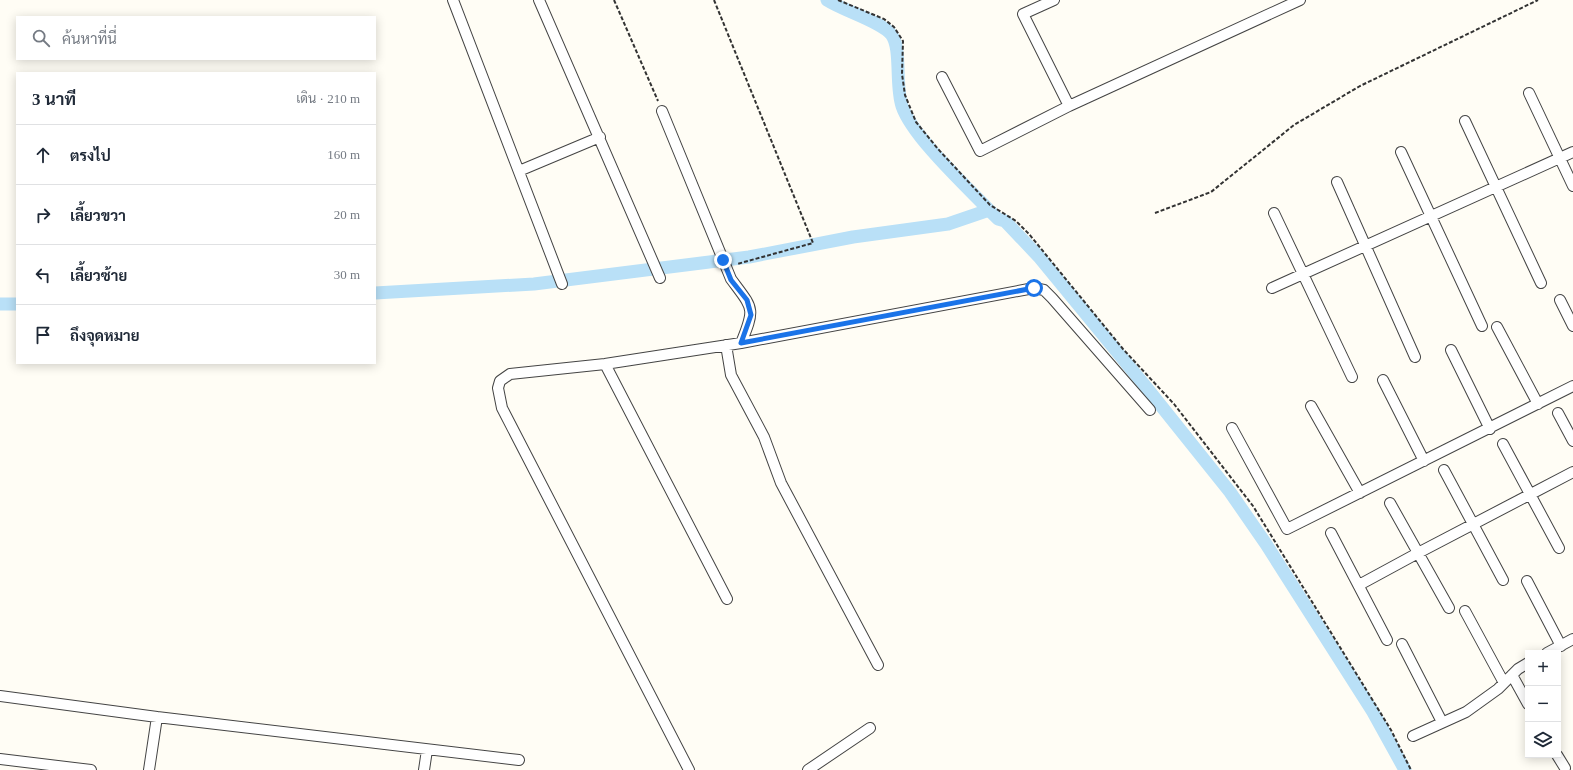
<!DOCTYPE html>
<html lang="th">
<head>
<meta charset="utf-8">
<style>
	:root { --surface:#fff; --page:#f2f2f3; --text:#1f2937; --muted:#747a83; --line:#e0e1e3 }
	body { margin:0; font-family:"Times New Roman",Sarabun,serif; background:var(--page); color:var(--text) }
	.controls { position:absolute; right:12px; bottom:12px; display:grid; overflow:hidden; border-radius:0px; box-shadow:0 2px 10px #0003 }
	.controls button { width:36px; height:36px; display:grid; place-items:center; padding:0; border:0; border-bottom:1px solid var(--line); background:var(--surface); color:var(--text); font:20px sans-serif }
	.stop { position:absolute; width:12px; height:12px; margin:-9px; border:3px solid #1a73e8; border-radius:50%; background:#fff }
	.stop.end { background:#1a73e8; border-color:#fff; box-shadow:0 1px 4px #0008 }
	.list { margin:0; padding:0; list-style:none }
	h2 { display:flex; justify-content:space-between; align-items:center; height:52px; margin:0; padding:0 16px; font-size:17px }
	h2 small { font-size:13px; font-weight:400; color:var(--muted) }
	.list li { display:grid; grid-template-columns:26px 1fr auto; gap:12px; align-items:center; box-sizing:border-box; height:60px; padding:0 16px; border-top:1px solid var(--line) }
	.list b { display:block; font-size:15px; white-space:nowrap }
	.list em { font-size:13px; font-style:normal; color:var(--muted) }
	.icon { flex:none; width:22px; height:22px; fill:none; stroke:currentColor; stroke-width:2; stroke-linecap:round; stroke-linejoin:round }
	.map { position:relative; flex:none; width:1573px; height:770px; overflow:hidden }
	.search { position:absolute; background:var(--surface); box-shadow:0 2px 10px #0003; left:16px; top:16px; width:360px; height:44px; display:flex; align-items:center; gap:10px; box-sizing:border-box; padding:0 14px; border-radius:0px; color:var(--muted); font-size:15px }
	.panel { position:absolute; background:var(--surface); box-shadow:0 2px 10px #0003; left:16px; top:72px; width:360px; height:292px; border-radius:0px }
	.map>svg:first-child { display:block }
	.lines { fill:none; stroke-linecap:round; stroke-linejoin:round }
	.canal { stroke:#b9e0f7; stroke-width:13 }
	.minor-casing { stroke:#444; stroke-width:12 }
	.path { stroke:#333; stroke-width:2; stroke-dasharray:4 2; stroke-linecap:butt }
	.minor { stroke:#fff; stroke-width:10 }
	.route { stroke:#1a73e8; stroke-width:5 }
</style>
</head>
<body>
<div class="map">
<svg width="1573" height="770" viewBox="0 0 1573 770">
	<rect width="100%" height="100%" fill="#fffdf5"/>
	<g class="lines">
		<path class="canal" d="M827 0C844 11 880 21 891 34 902 47 895 86 902 106 912 136 965 185 989 210L998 219 1005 221 1040 258 1146 387 1230 492 1266 544 1373 712 1405 770
			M375 293 534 284 749 257 853 237 948 224 989 210
			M0 304H17"/>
		<defs>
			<path id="minor" d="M453 0 562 284
				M539 0 660 278
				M1054 0 1023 14 1069 106
				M942 77 980 151 1069 106 1300 0
				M1529 93 1573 186
				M662 111 731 279C753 309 756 307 741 343
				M1465 121 1541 283
				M1401 152 1482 326
				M519 171 600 137
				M1337 182 1415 357
				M1274 213 1352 377
				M1272 288 1573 152
				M1560 300 1573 326
				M1497 327 1538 404
				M726 345 731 375 764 437 781 483 878 665
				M1451 350 1490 429
				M605 364 727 599
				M1383 380 1424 461
				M1311 406 1360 493
				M1558 413 1573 441
				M1232 428 1287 529 1573 386
				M1503 444 1559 548
				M1444 470 1503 580
				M1390 503 1449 608
				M1331 533 1387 640
				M1527 581 1561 646
				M1359 585 1418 553 1573 472
				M1465 611 1504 683
				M1402 644 1442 722
				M1547 653 1573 639
				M1512 675 1528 704
				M0 696 157 717 519 760
				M1413 736 1466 712 1498 689 1518 669 1528 663
				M1557 755 1565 768
				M0 759 91 770
				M149 770 157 717
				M424 770 427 750
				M689 770 502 408 498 388 500 381 510 374 605 364 741 343 1034 288 1044 290 1052 298 1150 410
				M808 770 870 728"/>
		</defs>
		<use href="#minor" class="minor-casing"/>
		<path class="path" d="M614 0 658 101
			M714 0 813 243 737 264
			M838 0 884 19 894 27 903 41 902 74 905 95 916 122 938 149 990 205 1016 221 1029 234 1123 349 1174 404 1253 506 1391 730 1411 770
			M1155 213 1211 192 1294 125 1360 86 1538 0"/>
		<use href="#minor" class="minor"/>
	</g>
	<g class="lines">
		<path class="route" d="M723 260 731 280 747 300 751 315 741 343 1034 288"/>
	</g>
</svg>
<div class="controls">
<button>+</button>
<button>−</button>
<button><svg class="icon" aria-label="layers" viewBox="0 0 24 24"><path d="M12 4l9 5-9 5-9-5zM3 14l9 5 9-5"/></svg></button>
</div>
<div class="stop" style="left:1034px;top:288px"></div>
<div class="stop end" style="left:723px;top:260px"></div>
<div class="search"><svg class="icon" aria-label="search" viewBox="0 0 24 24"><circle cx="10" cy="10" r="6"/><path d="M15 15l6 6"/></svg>ค้นหาที่นี่</div>
<section class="panel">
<h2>3 นาที<small>เดิน · 210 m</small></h2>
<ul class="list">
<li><svg class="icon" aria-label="ahead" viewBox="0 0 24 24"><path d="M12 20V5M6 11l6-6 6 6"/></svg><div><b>ตรงไป</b></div><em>160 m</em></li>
<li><svg class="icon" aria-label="right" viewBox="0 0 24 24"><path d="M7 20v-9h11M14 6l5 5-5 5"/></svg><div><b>เลี้ยวขวา</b></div><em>20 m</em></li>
<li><svg class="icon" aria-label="left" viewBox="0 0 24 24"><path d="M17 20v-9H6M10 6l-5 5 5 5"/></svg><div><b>เลี้ยวซ้าย</b></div><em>30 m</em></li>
<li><svg class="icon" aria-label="arrive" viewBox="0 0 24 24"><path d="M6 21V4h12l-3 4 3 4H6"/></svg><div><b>ถึงจุดหมาย</b></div></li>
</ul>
</section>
</div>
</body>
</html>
